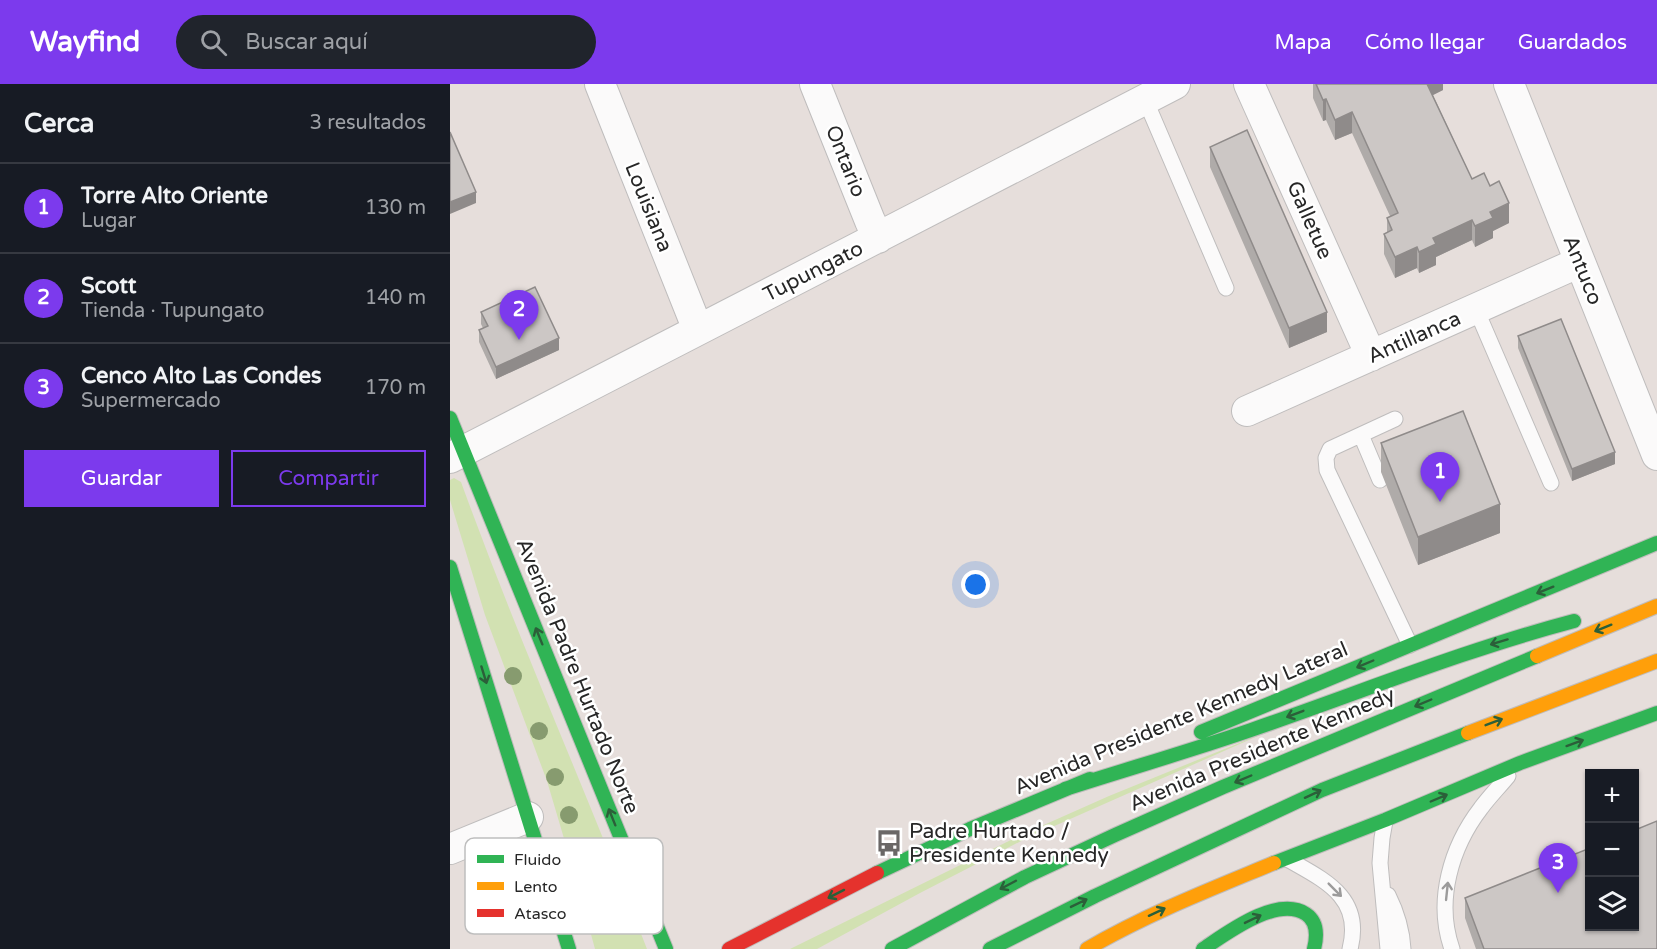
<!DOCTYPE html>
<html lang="es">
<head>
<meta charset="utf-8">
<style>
	:root { --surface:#171b24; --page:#20242c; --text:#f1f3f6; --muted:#9ea1a6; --line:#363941; --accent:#7c3aed }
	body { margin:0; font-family:"Varela Round",sans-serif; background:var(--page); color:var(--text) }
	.controls { position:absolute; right:18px; bottom:18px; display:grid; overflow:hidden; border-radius:0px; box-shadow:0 2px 4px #0004 }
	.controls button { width:54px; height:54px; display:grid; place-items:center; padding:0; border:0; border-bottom:2px solid var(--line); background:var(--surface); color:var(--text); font:30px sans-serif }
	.you { position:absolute; left:526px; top:501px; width:21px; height:21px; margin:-15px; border:4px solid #fff; border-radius:50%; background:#1a73e8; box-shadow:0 0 0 9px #1a73e833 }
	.badge { display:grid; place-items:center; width:39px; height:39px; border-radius:50%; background:var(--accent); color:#fff; font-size:20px; font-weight:700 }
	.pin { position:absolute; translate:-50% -50px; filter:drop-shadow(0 2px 3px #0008) }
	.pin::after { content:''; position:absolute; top:32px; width:21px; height:18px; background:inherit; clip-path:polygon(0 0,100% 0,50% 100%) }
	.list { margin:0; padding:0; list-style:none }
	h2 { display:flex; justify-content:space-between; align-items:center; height:78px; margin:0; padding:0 24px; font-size:26px }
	h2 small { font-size:20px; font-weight:400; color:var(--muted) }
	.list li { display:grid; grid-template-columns:39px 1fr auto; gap:18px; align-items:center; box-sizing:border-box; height:90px; padding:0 24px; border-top:2px solid var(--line) }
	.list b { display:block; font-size:22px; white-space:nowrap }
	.list p { margin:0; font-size:20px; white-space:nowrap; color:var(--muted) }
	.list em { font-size:20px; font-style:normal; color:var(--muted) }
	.actions { display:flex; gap:12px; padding:18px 24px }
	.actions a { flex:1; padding:14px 0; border:2px solid var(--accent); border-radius:0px; text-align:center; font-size:21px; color:var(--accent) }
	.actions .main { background:var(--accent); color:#fff }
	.icon { flex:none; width:33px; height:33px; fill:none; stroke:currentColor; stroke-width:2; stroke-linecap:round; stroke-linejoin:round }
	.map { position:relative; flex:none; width:1207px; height:865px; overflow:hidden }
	header { display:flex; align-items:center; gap:36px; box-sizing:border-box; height:84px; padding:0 30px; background:var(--accent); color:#fff }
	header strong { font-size:28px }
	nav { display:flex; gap:33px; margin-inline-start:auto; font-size:21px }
	.search { width:420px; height:54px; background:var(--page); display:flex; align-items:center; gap:15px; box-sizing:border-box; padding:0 21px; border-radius:33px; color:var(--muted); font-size:22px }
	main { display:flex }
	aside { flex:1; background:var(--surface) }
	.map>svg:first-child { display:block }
	.green { fill:#d2e1b2 }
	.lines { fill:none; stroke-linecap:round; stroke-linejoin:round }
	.lane-casing { stroke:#bfbdbd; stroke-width:17 }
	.street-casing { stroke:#bfbdbd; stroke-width:32 }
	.fast-casing { stroke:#bfbcbb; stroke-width:16 }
	.slow-casing { stroke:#bfbcbb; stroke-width:16 }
	.jam-casing { stroke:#bfbcbb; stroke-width:16 }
	.lane { stroke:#fbfafa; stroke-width:15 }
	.street { stroke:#fbfafa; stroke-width:30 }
	.fast { stroke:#30b455; stroke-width:14 }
	.slow { stroke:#ff9f0a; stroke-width:14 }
	.jam { stroke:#e5322d; stroke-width:14 }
	.tree { fill:#879b6f }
	.wall { fill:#afaba9 }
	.shaded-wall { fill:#8f8b8a }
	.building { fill:#ccc7c5; stroke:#8f8b8a; stroke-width:1.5 }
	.oneway { stroke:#2b5f39 }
	.oneway2 { stroke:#9c9b9b }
	.labels { text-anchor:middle; stroke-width:5; stroke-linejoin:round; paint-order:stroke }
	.street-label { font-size:21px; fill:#272727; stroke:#fff }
	.poi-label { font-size:21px; fill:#272727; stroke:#fff; text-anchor:start }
	.key { fill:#fff; stroke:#bebebe; stroke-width:1.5 }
	.key-label { font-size:16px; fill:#272727 }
</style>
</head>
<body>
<header>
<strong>Wayfind</strong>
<div class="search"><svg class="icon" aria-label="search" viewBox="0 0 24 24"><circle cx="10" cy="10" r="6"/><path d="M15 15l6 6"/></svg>Buscar aquí</div>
<nav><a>Mapa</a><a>Cómo llegar</a><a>Guardados</a></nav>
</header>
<main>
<aside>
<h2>Cerca<small>3 resultados</small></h2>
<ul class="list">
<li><span class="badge">1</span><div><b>Torre Alto Oriente</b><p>Lugar</p></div><em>130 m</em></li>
<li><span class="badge">2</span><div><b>Scott</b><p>Tienda · Tupungato</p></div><em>140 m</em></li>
<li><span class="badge">3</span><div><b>Cenco Alto Las Condes</b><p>Supermercado</p></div><em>170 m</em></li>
</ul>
<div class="actions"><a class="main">Guardar</a><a>Compartir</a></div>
</aside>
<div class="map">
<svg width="1207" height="865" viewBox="0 0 1207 865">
	<rect width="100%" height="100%" fill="#e6dedb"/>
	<path class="green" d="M4 394 11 398C68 555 137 709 197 865H145L126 795 97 697 35 531 0 416V396Z
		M826 644 575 755 470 809 367 865H340L569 752 659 712Z"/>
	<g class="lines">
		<defs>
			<path id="lane" d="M695 15 776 204
				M1026 225 1101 399
				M945 335 880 365 876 374 877 386 960 561
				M911 351 930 396
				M935 737 932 754 930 779 938 865
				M839 776C876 797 913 814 900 865
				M938 811C947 829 952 845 953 865
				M1002 865C985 817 1001 763 1031 724 1039 713 1049 703 1058 692"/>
			<path id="street" d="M150 0 248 246
				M365 0 420 137 428 154
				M799 0 921 272
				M1059 0 1207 371
				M797 327 1130 178
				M0 374 725 0
				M0 765 78 733"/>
			<path id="fast" d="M0 334 216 865
				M0 483 119 865
				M751 648 1207 459
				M615 705C677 685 740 667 801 646 909 609 1014 566 1124 537
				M824 779 935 736 1070 679 1207 629
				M427 789 520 745 640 695
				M442 865 575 793 665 751 773 703 1087 572
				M540 865 645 812 872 706 1018 649
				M753 865C777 849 827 811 856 830 868 838 867 853 864 865"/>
			<path id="slow" d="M1087 572 1207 522
				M1018 649 1207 577
				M637 865C697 830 759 806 824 779"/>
			<path id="jam" d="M279 865 427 789"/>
		</defs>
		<use href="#lane" class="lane-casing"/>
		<use href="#street" class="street-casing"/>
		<use href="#fast" class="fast-casing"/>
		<use href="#slow" class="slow-casing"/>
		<use href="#jam" class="jam-casing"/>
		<use href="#lane" class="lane"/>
		<use href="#street" class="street"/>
		<use href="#fast" class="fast"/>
		<use href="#slow" class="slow"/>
		<use href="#jam" class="jam"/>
	</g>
	<g class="tree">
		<circle cx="63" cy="592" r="9"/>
		<circle cx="89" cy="647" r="9"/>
		<circle cx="105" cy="693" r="9"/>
		<circle cx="119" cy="731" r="9"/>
	</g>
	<path class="wall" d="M863 0H993V6L983 11 1022 95 1059 139 1043 147V154L1025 163 1022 156 986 173V181L969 189 967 184 945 194 934 170V150L937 149V134L940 132 902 49 885 56 876 36 873 37 863 14Z
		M760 63 877 248 839 264 760 83Z
		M31 228 109 266 46 295 29 258V246L33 244 31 240Z
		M1068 252 1165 380 1122 397 1068 264Z
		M931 359 1050 449 968 481 931 388Z
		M1015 814 1207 865H1026L1015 834Z"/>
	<path class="shaded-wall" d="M975 0H993V6L975 15Z
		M876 15V36L873 37V16Z
		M902 28V49L885 56V36Z
		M26 108V119L0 130V118Z
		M1059 119V139L1043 147V154L1025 163V142L1040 128Z
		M1022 136V156L986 173V181L969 189V168L983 154Z
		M967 163V184L945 194V173Z
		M877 228V248L839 264V244Z
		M109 254V266L46 295V283Z
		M1165 368V380L1122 397V385Z
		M1050 420V449L968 481V453Z"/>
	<path class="building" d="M866 0H977L1022 95 1034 89 1040 102 1049 97 1059 119 1040 128 1043 134 1025 142 1022 136 983 154 986 160 969 168 967 163 945 173 934 150 942 146 937 134 948 129 902 28 885 36 876 15 873 16Z
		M797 46 877 228 839 244 760 63Z
		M0 48 26 108 0 118Z
		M85 203 109 254 46 283 29 246 38 242 31 228Z
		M1111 235 1165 368 1122 385 1068 252Z
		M1013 327 1050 420 968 453 931 359Z
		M1207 737V865H1034L1015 814 1140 764V843H1185V746Z"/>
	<defs><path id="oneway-shaft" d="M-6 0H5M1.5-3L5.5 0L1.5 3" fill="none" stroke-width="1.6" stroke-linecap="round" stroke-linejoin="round" transform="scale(1.5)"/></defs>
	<g class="oneway">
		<use href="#oneway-shaft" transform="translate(1095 506) rotate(158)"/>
		<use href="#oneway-shaft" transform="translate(1153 544) rotate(158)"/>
		<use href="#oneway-shaft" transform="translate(89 552) rotate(-112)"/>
		<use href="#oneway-shaft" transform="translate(1049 558) rotate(163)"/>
		<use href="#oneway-shaft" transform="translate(915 580) rotate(157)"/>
		<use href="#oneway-shaft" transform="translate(34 591) rotate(73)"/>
		<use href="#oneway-shaft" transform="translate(973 619) rotate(157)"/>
		<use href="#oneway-shaft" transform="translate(845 630) rotate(159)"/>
		<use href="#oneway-shaft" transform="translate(1044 638) rotate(-21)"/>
		<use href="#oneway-shaft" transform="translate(1125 659) rotate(-20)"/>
		<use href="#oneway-shaft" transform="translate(793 695) rotate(157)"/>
		<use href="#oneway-shaft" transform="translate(863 710) rotate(-25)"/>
		<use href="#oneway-shaft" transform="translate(989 714) rotate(-23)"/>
		<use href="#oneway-shaft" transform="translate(162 733) rotate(-112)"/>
		<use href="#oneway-shaft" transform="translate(558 801) rotate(152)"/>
		<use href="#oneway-shaft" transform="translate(386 810) rotate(153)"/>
		<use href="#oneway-shaft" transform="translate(629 819) rotate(-26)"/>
		<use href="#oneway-shaft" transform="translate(707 828) rotate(-25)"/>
		<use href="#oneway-shaft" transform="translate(803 835) rotate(-26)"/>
	</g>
	<g class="oneway2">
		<use href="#oneway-shaft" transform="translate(885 806) rotate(45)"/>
		<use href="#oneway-shaft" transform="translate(997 807) rotate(-84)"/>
	</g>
	<defs>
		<symbol id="bus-bare" viewBox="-9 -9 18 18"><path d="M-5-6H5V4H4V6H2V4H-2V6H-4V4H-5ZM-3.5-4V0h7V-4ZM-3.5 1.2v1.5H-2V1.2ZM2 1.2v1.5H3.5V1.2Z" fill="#6a6766" stroke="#fff" stroke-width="2.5" paint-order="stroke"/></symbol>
	</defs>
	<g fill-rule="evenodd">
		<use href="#bus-bare" x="420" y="740" width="38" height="38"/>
	</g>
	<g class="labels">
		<g class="street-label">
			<text transform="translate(396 77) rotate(68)" y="7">Ontario</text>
			<text transform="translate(199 123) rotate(68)" y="7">Louisiana</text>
			<text transform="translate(860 136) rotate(66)" y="7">Galletue</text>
			<text transform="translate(1133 186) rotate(68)" y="7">Antuco</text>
			<text transform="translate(363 187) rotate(-27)" y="7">Tupungato</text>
			<text transform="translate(964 253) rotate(-24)" y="7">Antillanca</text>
			<text transform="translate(128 592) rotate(68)" y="7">Avenida Padre Hurtado Norte</text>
			<text transform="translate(731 634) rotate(-23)" y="7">Avenida Presidente Kennedy Lateral</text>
			<text transform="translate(812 665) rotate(-23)" y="7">Avenida Presidente Kennedy</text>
		</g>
		<g class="poi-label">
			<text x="459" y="754">Padre Hurtado /<tspan x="459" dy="24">Presidente Kennedy</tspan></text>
		</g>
	</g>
	<rect x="15" y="754" width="198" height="96" rx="9" class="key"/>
	<rect x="27" y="771" width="27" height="8" fill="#30b455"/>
	<rect x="27" y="798" width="27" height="8" fill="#ff9f0a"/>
	<rect x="27" y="825" width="27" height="8" fill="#e5322d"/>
	<g class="key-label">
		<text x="64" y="781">Fluido</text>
		<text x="64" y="808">Lento</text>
		<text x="64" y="835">Atasco</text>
	</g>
</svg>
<div class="controls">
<button>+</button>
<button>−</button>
<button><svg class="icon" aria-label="layers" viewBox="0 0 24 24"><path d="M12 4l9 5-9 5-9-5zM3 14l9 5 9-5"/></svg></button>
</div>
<div class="you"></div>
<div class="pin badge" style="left:990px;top:418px">1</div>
<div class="pin badge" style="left:69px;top:256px">2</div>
<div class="pin badge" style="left:1108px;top:809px">3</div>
</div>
</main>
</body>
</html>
